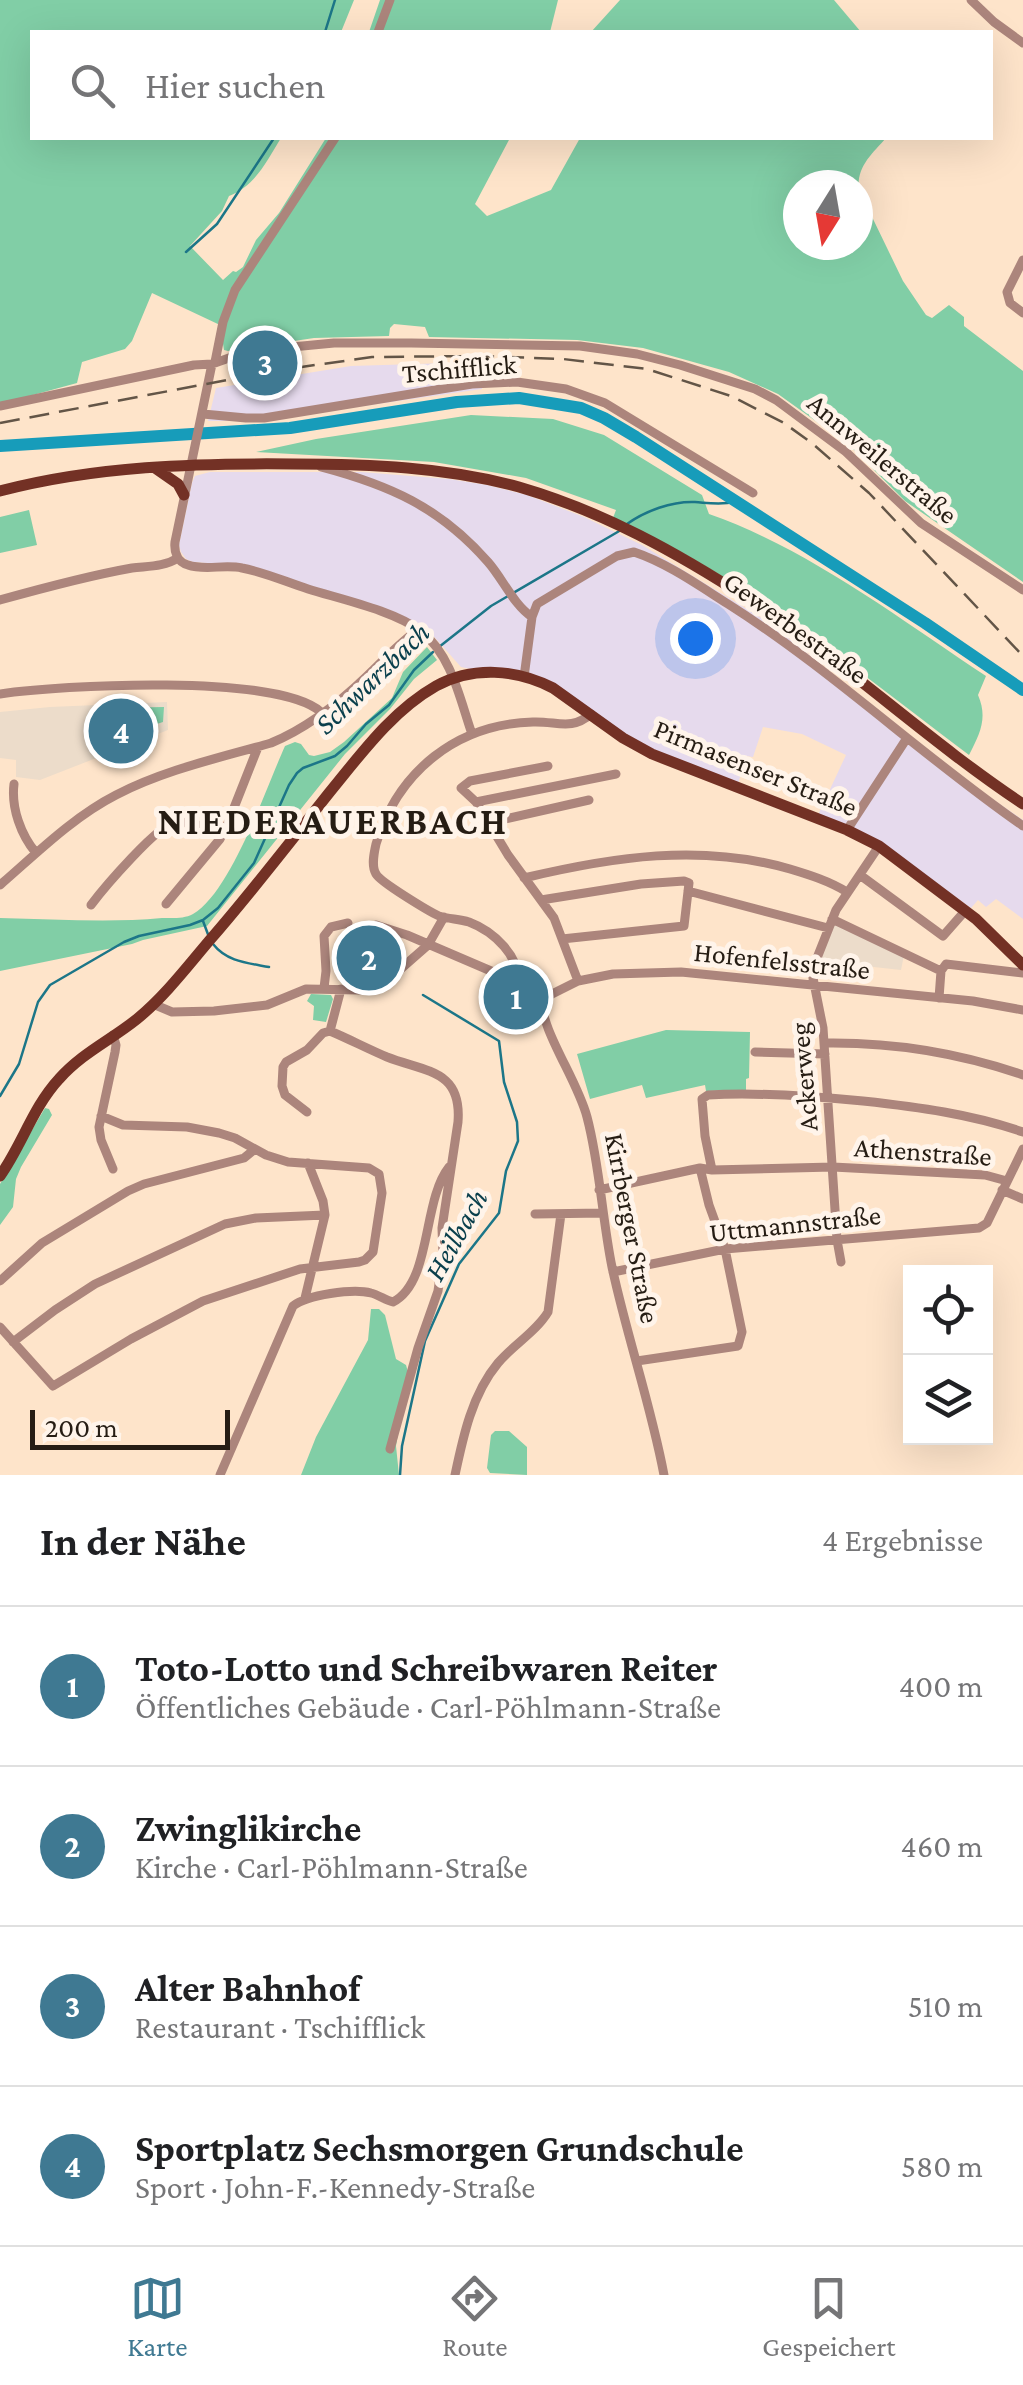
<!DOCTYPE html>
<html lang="de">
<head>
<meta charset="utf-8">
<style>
	:root { --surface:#fff; --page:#f6f6f6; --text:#202124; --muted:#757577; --line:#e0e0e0; --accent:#3f7992 }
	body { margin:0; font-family:"Crimson Pro",serif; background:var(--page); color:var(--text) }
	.controls { position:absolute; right:30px; bottom:30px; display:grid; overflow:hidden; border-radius:0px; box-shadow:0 10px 40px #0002 }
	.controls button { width:90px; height:90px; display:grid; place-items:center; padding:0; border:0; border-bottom:2px solid var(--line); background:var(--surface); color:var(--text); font:50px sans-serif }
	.compass { position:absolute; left:783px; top:170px; width:90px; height:90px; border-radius:50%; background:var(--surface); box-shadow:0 10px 40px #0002; rotate:191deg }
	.scale { position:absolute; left:30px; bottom:25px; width:200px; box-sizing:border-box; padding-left:10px; border:5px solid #261d14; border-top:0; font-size:28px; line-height:35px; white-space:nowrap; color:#261d14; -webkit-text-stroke:8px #fff4ea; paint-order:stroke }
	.you { position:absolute; left:695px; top:638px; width:35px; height:35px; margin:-25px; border:8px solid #fff; border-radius:50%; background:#1a73e8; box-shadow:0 0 0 15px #1a73e833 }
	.badge { display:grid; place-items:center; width:65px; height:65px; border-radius:50%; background:var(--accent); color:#fff; font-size:32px; font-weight:700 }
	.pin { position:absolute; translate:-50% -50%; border:5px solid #fff; box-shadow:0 2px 10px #0006 }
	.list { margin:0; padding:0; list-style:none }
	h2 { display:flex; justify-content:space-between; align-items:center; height:130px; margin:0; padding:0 40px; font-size:42px }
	h2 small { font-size:32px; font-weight:400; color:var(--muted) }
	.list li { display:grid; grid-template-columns:65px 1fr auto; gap:30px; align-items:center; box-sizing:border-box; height:160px; padding:0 40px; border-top:2px solid var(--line) }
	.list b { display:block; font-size:38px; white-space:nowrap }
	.list p { margin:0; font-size:32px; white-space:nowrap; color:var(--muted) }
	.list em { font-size:32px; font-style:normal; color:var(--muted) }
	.icon { flex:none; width:55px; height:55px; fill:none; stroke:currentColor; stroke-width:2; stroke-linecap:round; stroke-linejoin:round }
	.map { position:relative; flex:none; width:1023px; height:1475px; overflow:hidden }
	.search { position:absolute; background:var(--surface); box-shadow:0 10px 40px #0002; left:30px; right:30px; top:30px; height:110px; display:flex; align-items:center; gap:25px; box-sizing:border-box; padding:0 35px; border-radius:0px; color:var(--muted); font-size:38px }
	.sheet { height:770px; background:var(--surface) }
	nav { display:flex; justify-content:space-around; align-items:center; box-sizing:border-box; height:140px; border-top:2px solid var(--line); background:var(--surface); font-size:28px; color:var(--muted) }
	nav a { display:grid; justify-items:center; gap:5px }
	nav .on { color:var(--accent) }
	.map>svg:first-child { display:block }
	.commercial { fill:#e6daed }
	.education { fill:#ecdcca }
	.green { fill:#81cea6; fill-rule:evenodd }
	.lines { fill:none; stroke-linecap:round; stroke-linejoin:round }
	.stream { stroke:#1c7688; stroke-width:2.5 }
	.river { stroke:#179cba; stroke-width:12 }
	.minor { stroke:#ac857c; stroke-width:9 }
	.major { stroke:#733125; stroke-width:11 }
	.rail { stroke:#635547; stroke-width:2.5; stroke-dasharray:20 10; stroke-linecap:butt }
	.labels { text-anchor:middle; stroke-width:10; stroke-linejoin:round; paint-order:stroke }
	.street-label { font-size:28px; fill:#261d14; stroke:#fff4ea }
	.water-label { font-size:30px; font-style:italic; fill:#0a3f4c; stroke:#fff4ea }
	.district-label { font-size:38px; font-weight:bold; letter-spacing:2.5px; fill:#261d14; stroke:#fff4ea }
</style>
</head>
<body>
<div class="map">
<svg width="1023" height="1475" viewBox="0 0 1023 1475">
	<rect width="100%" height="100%" fill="#fee4ca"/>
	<path class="commercial" d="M482 362V389L258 421H208L216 388 351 366Z
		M210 472H361L449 479 487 485 527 495 584 517 642 545 768 622 976 788 1023 820V919L996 899 986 907 978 900 971 908 881 843 818 815 846 755 802 734 763 727 753 757 746 756 738 784 648 747 618 729 559 688 461 667 428 630 404 618 248 566 193 562 186 559 181 552 179 545 192 483 195 476Z"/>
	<path class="education" d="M167 702 168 730 40 780 16 777V760L0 758V712L50 707Z
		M833 922 904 955 901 970 820 961Z"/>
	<path class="green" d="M0 0H354L341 32H32V138H281C266 162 256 185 229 196L222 211 190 246 223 280 233 271 236 272 243 267 256 240 279 213 326 138H510L475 204 487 216 551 190 580 138H886C872 154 856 167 859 190L903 281 926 315 932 318 949 305 964 317V326L1023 371V582L905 501 849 445 778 394 729 372 643 348 577 340 429 337 425 327 394 324 390 328 389 336 314 338 228 351 224 350 220 325 152 293 132 341 125 349 82 362 77 383 0 404ZM798 185H858V245H798Z
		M380 0H558L550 32H369Z
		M620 0H834L861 32H591Z
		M471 415 553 419 604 435 702 495 709 514C807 548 900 619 986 676L978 695C988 718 980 734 969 755 856 670 744 576 613 518L616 510 526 478 434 462 256 452 316 439Z
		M29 510 37 545 0 553V517Z
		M427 647 437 660 414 679 390 709 345 754 207 926 143 940 132 944 0 971V918C54 919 109 923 162 918 172 918 184 919 193 914 231 892 266 788 285 746L295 742 301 744 309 755 314 756 330 752 344 742 392 698 403 672Z
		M164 707 163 722 107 740 106 708Z
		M311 994 331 995 333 999 326 1022 313 1020 314 1006 307 1001Z
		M666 1030 750 1032 749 1078 746 1079V1090L706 1091 705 1085 646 1098 642 1085 590 1099 577 1054Z
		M45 1108 49 1109 52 1115 21 1167 16 1179 13 1207 0 1225V1184Z
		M371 1309H379L385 1315 396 1359 406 1365 408 1372 396 1446 399 1475H301L316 1437 368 1340Z
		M495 1431H509L527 1447V1475L490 1473 487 1468 491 1435Z"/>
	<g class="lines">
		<path class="stream" d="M325 32 335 0
			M186 252 217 224 274 138
			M627 524C645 511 672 501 695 502 709 503 720 505 735 502
			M439 647 491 606 621 530
			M203 921 209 937
			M213 944C227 962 248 963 269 967
			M0 1096 19 1064 38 1002 50 985 124 942 139 936 190 925 203 920 218 908 254 863 289 785 297 773 303 768 335 756 347 746 366 724 389 705 414 670 433 652
			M400 1475 402 1446 425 1341 459 1264 499 1213 506 1171 518 1141 517 1122 504 1082 499 1041 423 995"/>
		<path class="river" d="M0 446 290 428 457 402 519 398 581 408 604 418 636 437 925 623 1023 690"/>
		<path class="minor" d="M971 0 994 22 1023 43
			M378 32 390 0
			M1023 260 1007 292 1010 303 1023 313
			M215 362 223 322 235 290 335 138
			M212 364 175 542C174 552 177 562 188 565 205 571 224 564 242 568 264 572 286 582 308 589 340 599 396 611 422 632 452 656 460 700 472 734
			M0 406 194 365 212 364 229 358 292 347 334 343H411L580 346 637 354 680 365 755 389 776 400 846 452 921 523 1023 590
			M203 414 246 418H264L472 384 517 382 566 389 605 403 753 493
			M321 467C389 485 440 507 488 562 503 579 513 604 532 617
			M0 600C43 588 87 576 132 568 148 566 164 567 178 558
			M524 677 532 617 537 604 617 556 634 552C667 563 698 585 728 604 832 670 922 756 1023 826
			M0 694C60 685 277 673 321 712
			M548 766 470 781 461 788 476 802 508 855 554 918 578 981
			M14 784C11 808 21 835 36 853
			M476 802 616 774
			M487 823 589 800
			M847 830 907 738
			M860 875 943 936 965 911
			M524 878C612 857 701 843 790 869 810 875 829 881 847 892
			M0 885C37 853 73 817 116 795 164 770 219 758 271 743 305 729 340 702 367 676 384 660 399 643 419 629
			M688 891 828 928
			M541 900 641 884 684 881 689 883 684 926 562 939
			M166 904 220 839 228 823 258 747
			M91 905C103 889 159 823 176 822 191 821 209 829 223 832
			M832 919 941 971
			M376 925 407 935 505 977 530 993 541 997
			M517 984C522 957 493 931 469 922 459 919 449 919 439 916 430 912 380 882 376 874 371 866 374 853 376 844 398 771 457 724 533 722 557 721 571 731 591 714
			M324 988 326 971 324 936 331 927 348 923
			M541 997C541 1031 577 1079 587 1117 600 1166 602 1218 612 1267 627 1337 651 1405 664 1475
			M541 997 548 996 578 981 613 974 681 972 973 1001 1023 1010
			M939 998 941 971 946 964 1023 973
			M153 1004 172 1012 214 1011 267 1005 306 989 360 990 375 988 388 980 428 945 444 917
			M330 1031C349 1039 368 1049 387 1057 425 1072 462 1069 458 1122L442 1228 443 1256 438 1291 418 1348 390 1449
			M330 1031 341 989
			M113 1035 116 1045 115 1052 99 1127 101 1140 113 1169
			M824 1043C891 1042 960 1053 1023 1075
			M755 1052 825 1054
			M307 1112 285 1095 282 1086 283 1067 286 1062 307 1050 323 1033 330 1031
			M712 1170 705 1136 702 1099 708 1095C760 1092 812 1096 863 1101 918 1107 971 1114 1023 1132
			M599 1190 700 1168 712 1170 833 1167 985 1175 1007 1181
			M1002 1190 1023 1199
			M535 1214 603 1213
			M841 1262 837 1240 823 1028 813 978 815 963 836 910 879 846
			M613 1272 725 1249 979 1228 987 1223 1023 1149
			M0 1281 42 1243 128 1191 144 1184 244 1158 255 1149
			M305 1298 325 1215 323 1201 308 1163
			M0 1327 53 1386 131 1339 203 1301 300 1269 359 1262 365 1260 373 1252 382 1193 379 1174 369 1168 288 1162 266 1155 235 1138 219 1133 187 1127 123 1125 101 1116
			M13 1342 55 1310 95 1284 225 1224 256 1218 325 1215
			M637 1361 738 1346 742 1332 725 1249 709 1205 700 1168
			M220 1475 293 1306C307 1295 353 1288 371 1293 379 1295 385 1300 393 1302 432 1282 422 1201 449 1167
			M455 1475C463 1437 472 1394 498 1363 513 1345 536 1332 548 1312L561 1214"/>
		<path class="major" d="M155 468 178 484 184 495
			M0 491C95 466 195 463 294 464 369 464 446 467 519 487 602 511 678 553 750 600 845 662 928 741 1023 804
			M0 1176C22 1145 33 1107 59 1079 82 1053 111 1040 137 1019 164 997 187 967 209 941 251 893 290 842 329 793 361 754 392 711 436 686 473 666 516 669 553 688L623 738 652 754 847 830 879 846 976 919 1023 965"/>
		<path class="rail" d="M0 423 280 370 372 357 480 356 563 359 647 369 731 396 784 423 813 444 869 493 1023 656"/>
	</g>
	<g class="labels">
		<g class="street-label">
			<text transform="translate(459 368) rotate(-5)" y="10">Tschifflick</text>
			<text transform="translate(883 458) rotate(40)" y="10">Annweilerstraße</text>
			<text transform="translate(796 627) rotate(36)" y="10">Gewerbestraße</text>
			<text transform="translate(756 767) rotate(22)" y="10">Pirmasenser Straße</text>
			<text transform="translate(782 960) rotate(6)" y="10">Hofenfelsstraße</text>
			<text transform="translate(803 1077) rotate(-95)" y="10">Ackerweg</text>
			<text transform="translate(923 1151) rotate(4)" y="10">Athenstraße</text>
			<text transform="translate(795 1223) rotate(-6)" y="10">Uttmannstraße</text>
			<text transform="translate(633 1228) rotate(79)" y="10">Kirrberger Straße</text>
		</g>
		<g class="water-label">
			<text transform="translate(372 678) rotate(-44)" y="10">Schwarzbach</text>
			<text transform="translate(456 1235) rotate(-61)" y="10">Heilbach</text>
		</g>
		<g class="district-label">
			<text x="333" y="834">NIEDERAUERBACH</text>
		</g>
	</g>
</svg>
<div class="controls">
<button><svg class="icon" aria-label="locate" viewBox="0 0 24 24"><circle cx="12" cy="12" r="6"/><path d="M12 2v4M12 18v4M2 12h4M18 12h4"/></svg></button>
<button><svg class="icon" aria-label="layers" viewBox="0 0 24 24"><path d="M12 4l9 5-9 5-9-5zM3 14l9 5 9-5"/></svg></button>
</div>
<svg class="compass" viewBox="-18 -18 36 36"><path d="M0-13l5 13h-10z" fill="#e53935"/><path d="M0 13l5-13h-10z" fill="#757577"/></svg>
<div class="scale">200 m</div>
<div class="you"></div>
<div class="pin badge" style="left:516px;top:997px">1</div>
<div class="pin badge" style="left:369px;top:958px">2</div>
<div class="pin badge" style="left:265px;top:363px">3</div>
<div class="pin badge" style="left:121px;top:731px">4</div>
<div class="search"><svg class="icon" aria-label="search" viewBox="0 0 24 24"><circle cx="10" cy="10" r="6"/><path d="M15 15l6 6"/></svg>Hier suchen</div>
</div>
<section class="sheet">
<h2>In der Nähe<small>4 Ergebnisse</small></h2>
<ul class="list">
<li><span class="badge">1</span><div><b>Toto-Lotto und Schreibwaren Reiter</b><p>Öffentliches Gebäude · Carl-Pöhlmann-Straße</p></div><em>400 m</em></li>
<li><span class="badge">2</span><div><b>Zwinglikirche</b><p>Kirche · Carl-Pöhlmann-Straße</p></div><em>460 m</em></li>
<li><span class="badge">3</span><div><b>Alter Bahnhof</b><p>Restaurant · Tschifflick</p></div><em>510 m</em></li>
<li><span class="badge">4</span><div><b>Sportplatz Sechsmorgen Grundschule</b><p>Sport · John-F.-Kennedy-Straße</p></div><em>580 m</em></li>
</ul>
</section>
<nav>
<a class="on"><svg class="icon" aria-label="map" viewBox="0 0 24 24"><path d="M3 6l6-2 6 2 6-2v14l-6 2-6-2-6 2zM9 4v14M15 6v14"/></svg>Karte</a>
<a><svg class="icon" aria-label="directions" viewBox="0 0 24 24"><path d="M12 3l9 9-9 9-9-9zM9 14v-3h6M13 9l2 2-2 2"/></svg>Route</a>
<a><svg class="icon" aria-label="saved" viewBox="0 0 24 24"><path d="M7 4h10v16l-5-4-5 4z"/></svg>Gespeichert</a>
</nav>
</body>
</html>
